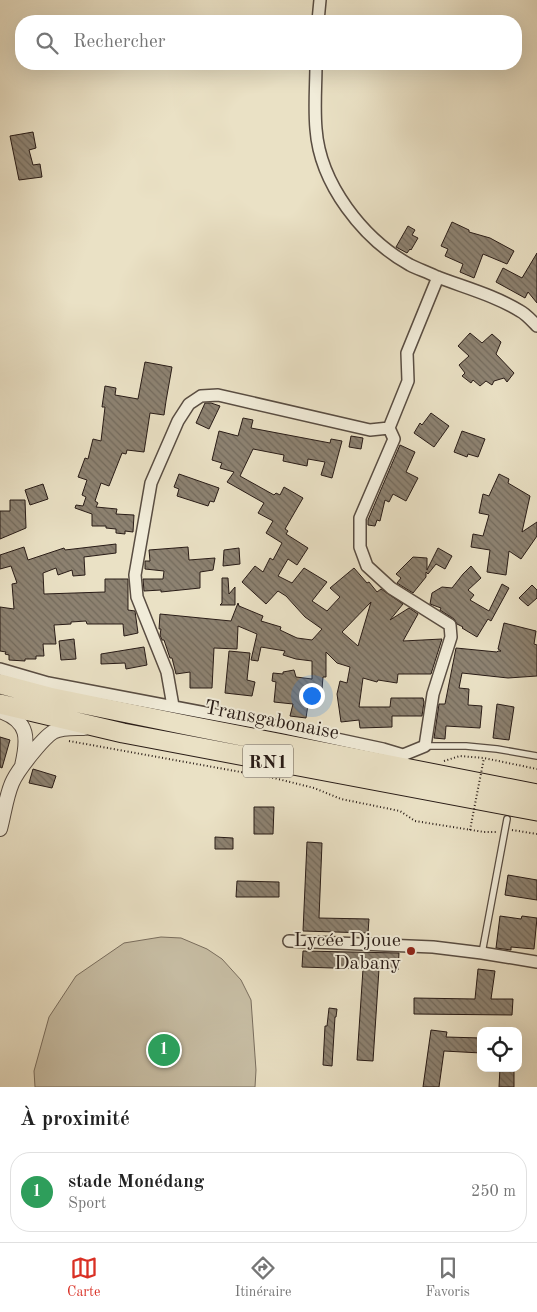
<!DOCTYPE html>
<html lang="fr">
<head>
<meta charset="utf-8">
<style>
	:root { --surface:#fff; --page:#f6f6f6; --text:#222; --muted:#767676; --line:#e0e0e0; --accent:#d93025 }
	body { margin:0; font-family:"Old Standard TT",serif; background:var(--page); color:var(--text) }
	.controls { position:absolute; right:15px; bottom:15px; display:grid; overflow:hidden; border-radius:10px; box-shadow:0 5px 20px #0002 }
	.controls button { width:45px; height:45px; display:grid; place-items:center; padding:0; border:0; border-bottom:1px solid var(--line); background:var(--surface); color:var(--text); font:25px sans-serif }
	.you { position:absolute; left:311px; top:695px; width:18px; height:18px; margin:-12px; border:4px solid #fff; border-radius:50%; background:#1a73e8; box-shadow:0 0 0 8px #1a73e833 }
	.badge { display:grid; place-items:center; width:32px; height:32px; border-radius:50%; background:var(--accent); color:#fff; font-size:16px; font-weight:700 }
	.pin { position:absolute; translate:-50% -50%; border:2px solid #fff; box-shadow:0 1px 5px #0006 }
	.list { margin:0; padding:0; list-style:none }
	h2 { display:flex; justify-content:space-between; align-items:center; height:65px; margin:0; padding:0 20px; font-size:21px }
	h2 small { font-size:16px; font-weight:400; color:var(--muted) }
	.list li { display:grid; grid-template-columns:32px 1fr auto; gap:15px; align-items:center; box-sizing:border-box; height:80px; margin:0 10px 10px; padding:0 10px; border:1px solid var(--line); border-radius:20px }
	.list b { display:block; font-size:19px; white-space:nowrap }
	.list p { margin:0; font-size:16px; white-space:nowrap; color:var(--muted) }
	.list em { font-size:16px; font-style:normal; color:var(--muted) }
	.icon { flex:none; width:28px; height:28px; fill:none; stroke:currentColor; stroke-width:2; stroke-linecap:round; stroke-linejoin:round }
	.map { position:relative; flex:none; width:537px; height:1087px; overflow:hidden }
	.search { position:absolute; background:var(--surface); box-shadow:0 5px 20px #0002; left:15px; right:15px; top:15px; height:55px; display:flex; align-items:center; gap:12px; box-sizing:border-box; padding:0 18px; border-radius:20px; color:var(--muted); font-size:19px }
	.sheet { height:155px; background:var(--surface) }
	nav { display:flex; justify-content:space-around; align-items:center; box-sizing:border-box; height:70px; border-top:1px solid var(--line); background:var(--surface); font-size:14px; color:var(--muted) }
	nav a { display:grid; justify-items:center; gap:2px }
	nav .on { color:var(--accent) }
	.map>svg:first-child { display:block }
	.grass { fill:#c9c0a7; stroke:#796e5f }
	.building { fill:url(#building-back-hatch); stroke:#291c17; fill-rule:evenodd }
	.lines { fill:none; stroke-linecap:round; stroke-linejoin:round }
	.service-casing { stroke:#594d42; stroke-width:8 }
	.minor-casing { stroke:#594d42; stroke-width:14 }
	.tertiary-casing { stroke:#594d42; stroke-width:16 }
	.trunk-casing { stroke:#291c17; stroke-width:21 }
	.path { stroke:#291c17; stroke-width:2; stroke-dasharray:1 2.5; stroke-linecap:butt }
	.service { stroke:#f1ecd9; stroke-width:5.5 }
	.minor { stroke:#f1ecd9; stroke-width:11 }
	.tertiary { stroke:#f1ecd9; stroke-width:14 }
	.trunk { stroke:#eae1c5; stroke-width:19 }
	.path-bridge { stroke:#291c17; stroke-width:2; stroke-dasharray:1 2.5; stroke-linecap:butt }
	.poi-dot { fill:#8f2418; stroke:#f1ecd9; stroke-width:2 }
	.labels { text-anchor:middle; stroke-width:4; stroke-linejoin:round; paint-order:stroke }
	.shield { fill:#f1ecd9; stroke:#655a51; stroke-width:1 }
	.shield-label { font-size:19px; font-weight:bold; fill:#291c17 }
	.street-label { font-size:20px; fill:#291c17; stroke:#f1ecd9 }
	.poi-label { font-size:20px; fill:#291c17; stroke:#f1ecd9; text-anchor:end }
</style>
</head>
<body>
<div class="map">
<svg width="537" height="1087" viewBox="0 0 537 1087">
	<defs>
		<pattern id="building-back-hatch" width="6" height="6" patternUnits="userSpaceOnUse" patternTransform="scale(1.25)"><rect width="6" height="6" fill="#8d8271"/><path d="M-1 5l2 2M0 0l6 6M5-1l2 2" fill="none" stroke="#736a5c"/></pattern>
	</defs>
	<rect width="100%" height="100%" fill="#eae1c5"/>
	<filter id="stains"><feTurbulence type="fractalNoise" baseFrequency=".004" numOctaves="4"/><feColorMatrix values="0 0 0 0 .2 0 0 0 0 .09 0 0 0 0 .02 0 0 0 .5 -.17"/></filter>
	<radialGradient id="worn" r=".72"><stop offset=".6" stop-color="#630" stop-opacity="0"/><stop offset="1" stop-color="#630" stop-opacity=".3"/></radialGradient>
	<path class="grass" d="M161 937 181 938 207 949 222 959 241 980 251 1000 256 1070 255 1087H35L34 1071 49 1017 76 976 124 943Z"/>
	<path class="building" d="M33 132 36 148 29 150 33 165 40 164 42 177 19 180 10 136Z
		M452 222 469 230V232L490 238 514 251 507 264 483 254 474 278 460 272 463 264 445 256 448 249 441 246Z
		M408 226 415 230 412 235 418 238 411 250 410 249 407 253 396 247Z
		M537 253V303L528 292 525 298 496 282 503 268 522 278Z
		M470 333 482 343 492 334 501 342 496 354 514 373 507 382 504 378 494 381 492 385 486 381 480 386 473 380 471 383 462 376 465 373 459 365 469 356 458 346Z
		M145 362 172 367 166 401 164 415 150 413 144 452 127 450 126 454 122 453 109 486 101 483 95 501 98 503 96 507 117 509 116 514 134 515 133 532 125 531V534L116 533V529L106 528V526H92V514L75 508 76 505 83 506 86 497 82 495 87 480 78 477 85 458 88 459 93 439 101 441 105 407H102L105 386 116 388 115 395 138 399Z
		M205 403H211L220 406 209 429 196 423Z
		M431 413 449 426 434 447 414 433 420 423 422 425Z
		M243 418 253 420 251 428 330 443 331 439 342 441 332 478 321 475 325 462 308 459 307 466 283 461 284 455 253 449 240 476 274 495 276 493 280 495 284 487 303 498 285 529 288 531 286 534 308 548 297 565 288 559 278 576 292 583 304 568 327 582 312 601 327 611 340 597 330 588 354 568 367 583 369 582 377 592 381 589 403 604 390 620 409 608 418 614 403 641 442 639 431 674H398L397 683 378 680 377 682 363 678 359 707H390L391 698H423L424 702 422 716H392V727L360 728 359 720 341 722 337 694 340 681 347 683 350 667 337 663 326 652V677H323L322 689H315L313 699 309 698 306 718 290 716 293 704 274 702 276 682 272 681 273 673 283 674V672L294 670 296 677 312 679V661L296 659 283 655 285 651 261 647 258 661 251 660 257 634 238 626 237 649 214 648 212 688H190V672L176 674 172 658H170L164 640H162L160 635 161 629H159L160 614 231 621 238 603 239 606 263 616 261 621 281 627 280 630 297 638 312 640 322 629 305 617 286 596 278 591 266 604 242 582 255 566 263 572 270 558 273 560 282 543 266 533 273 521 258 513 264 503 227 482 234 472 220 468 222 463 212 460 219 431 238 436ZM371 602 358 646 342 632Z
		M462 431 485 439 478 457 468 454 467 457 454 452Z
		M351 436 363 438 361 449 349 447Z
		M400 445 415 452 406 472 418 478 406 501 393 494 389 502 385 500 380 521 377 520 375 526 368 525V520Z
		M179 474 219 488 214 502 210 501 208 506 177 496 179 489 174 487Z
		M499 474 509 479 508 483 530 496 522 532 537 522V536L521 559 509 551 506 575 487 572 490 550 471 547 473 534 483 536 489 515 479 513 483 494 489 496Z
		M43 484 48 499 30 505 25 490Z
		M10 500H25L26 528 0 539V511H10Z
		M116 544V553L84 557 85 575 73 576 72 570 58 575 56 568 43 573 44 594 105 592V579H128V610L135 611 138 633 124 636 123 624H87L86 621 71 622V624L54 625 56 644H43L44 656H36V659H25V661L9 660V655L5 654 6 652 0 651V607L14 609 12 584 17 583 11 566 0 569V555L24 547 28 560 64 548 65 550Z
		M188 547 189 560 215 558 213 570 200 572V588L161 592V590L144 591 143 579H163L164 571 145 569V561H150L149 550Z
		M239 548 240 564 223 566 224 550Z
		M438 548 452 556 445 569 436 564 428 574 426 572V577L413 593 397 583 401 578 396 574 413 557 427 558V570Z
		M471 566 481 578 468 590 474 595 470 600 489 611 502 584 509 588 491 621 488 619 477 637 462 628 463 627 457 624 454 619 440 610 441 608 430 604 432 593 442 587 452 588 463 574Z
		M222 578H228L229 594 235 587V605H220L222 603Z
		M532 585 537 590V598L528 606 519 598Z
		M504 623 536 631 534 644 537 645V676L508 678 462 673 459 688 469 689 468 705 482 706 480 728 446 726 445 739 434 738 439 704H445L456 648 497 652 498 651H501L498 649Z
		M74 639 76 659 61 660 59 641Z
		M144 647 147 665 126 669 125 663 101 664V654Z
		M229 651 250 653 247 680 255 682 252 696 225 693Z
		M497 704 514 707 509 740 493 738Z
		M0 737 10 740 2 768 0 767Z
		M33 769 56 776 52 788 29 783Z
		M254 807H274L273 834H254Z
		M215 837 233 838V849H215Z
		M307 842 322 843 319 918 369 919 368 933 303 931Z
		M508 875 537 880V900L505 895Z
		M237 881 279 882V897H236Z
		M500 916 521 919 522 916 537 918 534 949 511 947V950L496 948Z
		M303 951 399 953 398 970 379 969 373 1061 357 1060 363 969 302 967Z
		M478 969 495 971 491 999H513L512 1015 414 1014V998L475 999Z
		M329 1008 337 1009 336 1017H335L332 1066 323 1065 325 1026H327Z
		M431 1030 447 1032 446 1037 481 1038V1053L444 1051 439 1087H423Z
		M500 1068H514V1087H499Z"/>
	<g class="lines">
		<defs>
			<path id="service" d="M425 746H466L497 749 537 756
				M482 953 507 819"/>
			<path id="minor" d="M318 21 320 0
				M316 64C316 85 314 107 316 129 320 184 363 239 410 265 418 269 427 272 435 276 463 287 494 295 520 311 526 314 532 321 537 326
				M389 428 408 381 407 353 438 277
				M0 669 48 683 285 728 383 749 403 755
				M173 706 167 672 137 597 135 575 151 483 178 421 189 404 201 396 218 395 370 430 389 428 394 439 360 518V547L367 566 391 588 450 625 451 637 433 694 425 746 403 755 388 766
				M289 941 433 947 482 953 537 962"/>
			<path id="tertiary" d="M0 711C30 721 28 740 22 766
				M0 829C4 814 6 797 12 783 17 771 42 739 53 732 62 727 74 728 84 728"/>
			<path id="trunk" d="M0 684 49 697 186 725 537 794
				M0 704 123 733 537 811"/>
		</defs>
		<use href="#service" class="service-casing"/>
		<use href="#minor" class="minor-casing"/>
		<use href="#tertiary" class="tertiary-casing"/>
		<use href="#trunk" class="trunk-casing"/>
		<path class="path" d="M69 741 274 778 314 788 341 799 400 811 415 821 484 832H498
			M444 761 460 756 484 758 537 769
			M512 830 537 834"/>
		<use href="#service" class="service"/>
		<use href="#minor" class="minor"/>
		<use href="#tertiary" class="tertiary"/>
		<use href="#trunk" class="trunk"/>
		<path class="path-bridge" d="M470 830 484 758"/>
	</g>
	<circle class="poi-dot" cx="411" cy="951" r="5"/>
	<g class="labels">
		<rect class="shield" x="243" y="744.5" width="50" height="33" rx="4"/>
		<g class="shield-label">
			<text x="268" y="768">RN1</text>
		</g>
		<g class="street-label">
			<text transform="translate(272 719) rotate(11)" y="7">Transgabonaise</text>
		</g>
		<g class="poi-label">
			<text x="401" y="946">Lycée Djoue<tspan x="401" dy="23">Dabany</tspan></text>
		</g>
	</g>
	<rect width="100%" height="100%" filter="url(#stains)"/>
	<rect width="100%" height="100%" fill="url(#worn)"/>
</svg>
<div class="controls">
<button><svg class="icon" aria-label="locate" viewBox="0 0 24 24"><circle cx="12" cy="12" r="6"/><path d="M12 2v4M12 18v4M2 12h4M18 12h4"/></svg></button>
</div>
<div class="you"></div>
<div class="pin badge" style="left:164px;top:1050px;background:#2e9e5b">1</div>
<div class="search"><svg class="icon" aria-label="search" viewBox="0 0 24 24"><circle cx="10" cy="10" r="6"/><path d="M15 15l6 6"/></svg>Rechercher</div>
</div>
<section class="sheet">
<h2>À proximité<small></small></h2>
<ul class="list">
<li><span class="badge" style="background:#2e9e5b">1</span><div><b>stade Monédang</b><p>Sport</p></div><em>250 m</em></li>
</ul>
</section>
<nav>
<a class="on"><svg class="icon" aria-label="map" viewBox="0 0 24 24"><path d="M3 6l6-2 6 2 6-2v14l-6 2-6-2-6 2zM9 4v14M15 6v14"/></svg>Carte</a>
<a><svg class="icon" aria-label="directions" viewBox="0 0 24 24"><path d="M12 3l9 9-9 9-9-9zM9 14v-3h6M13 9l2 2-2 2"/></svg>Itinéraire</a>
<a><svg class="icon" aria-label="saved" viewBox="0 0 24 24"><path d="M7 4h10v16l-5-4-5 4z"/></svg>Favoris</a>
</nav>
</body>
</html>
